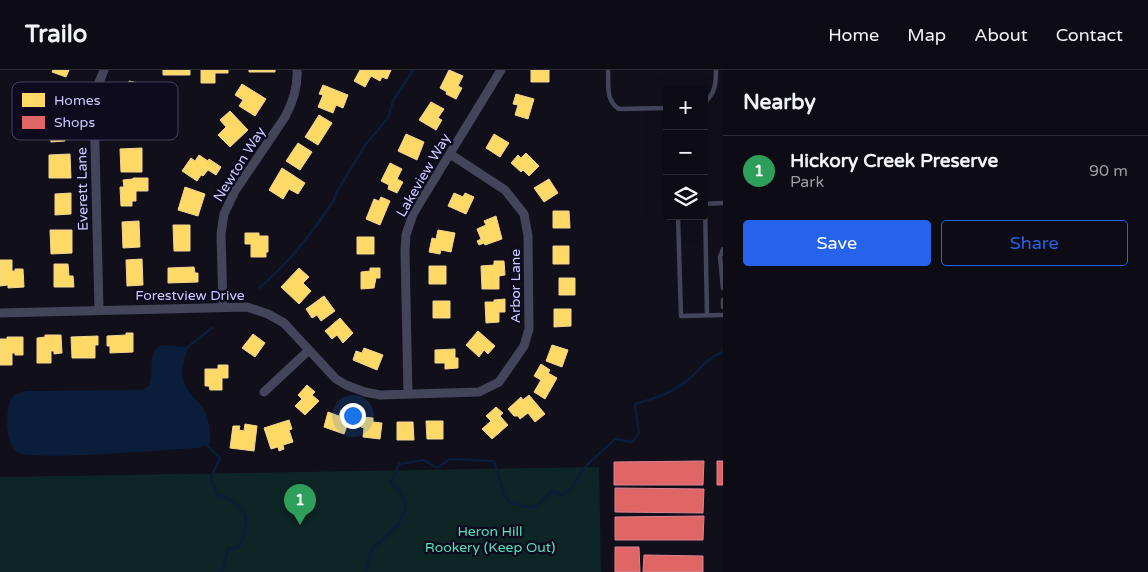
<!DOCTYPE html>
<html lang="en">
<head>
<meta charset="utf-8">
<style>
	:root { --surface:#0d0b14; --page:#1b1922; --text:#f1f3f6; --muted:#9a9ba0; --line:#2d2b34; --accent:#2563eb }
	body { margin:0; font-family:"Varela Round",sans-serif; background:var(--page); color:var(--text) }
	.controls { position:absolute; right:15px; top:15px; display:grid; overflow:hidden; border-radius:5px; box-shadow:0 5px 20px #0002 }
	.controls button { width:45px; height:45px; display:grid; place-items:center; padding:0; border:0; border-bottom:1px solid var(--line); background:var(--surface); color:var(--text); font:25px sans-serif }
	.you { position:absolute; left:352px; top:345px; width:18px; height:18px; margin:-12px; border:4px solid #fff; border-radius:50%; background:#1a73e8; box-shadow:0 0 0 8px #1a73e833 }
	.badge { display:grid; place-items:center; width:32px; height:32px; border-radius:50%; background:var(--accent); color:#fff; font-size:16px; font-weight:700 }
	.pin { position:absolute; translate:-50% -41px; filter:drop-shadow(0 1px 2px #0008) }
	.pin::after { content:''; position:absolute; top:26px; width:18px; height:15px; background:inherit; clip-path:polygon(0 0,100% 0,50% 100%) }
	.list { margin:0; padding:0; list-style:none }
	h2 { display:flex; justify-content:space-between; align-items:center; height:65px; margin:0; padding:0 20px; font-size:21px }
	h2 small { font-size:16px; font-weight:400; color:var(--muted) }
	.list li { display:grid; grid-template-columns:32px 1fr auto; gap:15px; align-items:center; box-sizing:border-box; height:70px; padding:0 20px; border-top:1px solid var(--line) }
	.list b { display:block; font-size:19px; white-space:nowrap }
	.list p { margin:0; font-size:16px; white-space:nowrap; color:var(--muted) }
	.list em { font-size:16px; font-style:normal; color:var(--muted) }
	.actions { display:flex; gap:10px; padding:15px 20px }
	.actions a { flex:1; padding:11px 0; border:1px solid var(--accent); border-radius:5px; text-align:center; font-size:18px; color:var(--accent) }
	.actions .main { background:var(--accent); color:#fff }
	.icon { flex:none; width:28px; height:28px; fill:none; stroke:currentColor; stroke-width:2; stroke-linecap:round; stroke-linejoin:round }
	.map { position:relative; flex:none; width:723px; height:502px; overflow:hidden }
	header { display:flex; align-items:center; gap:30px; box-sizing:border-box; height:70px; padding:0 25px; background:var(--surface); border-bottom:1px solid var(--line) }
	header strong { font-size:24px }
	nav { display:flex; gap:28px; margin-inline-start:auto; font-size:18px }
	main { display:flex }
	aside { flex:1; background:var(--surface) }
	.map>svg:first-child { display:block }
	.green { fill:#0e2525 }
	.water { fill:#0a1e3c }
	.homes { fill:#ffd966; stroke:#f0d494 }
	.shops { fill:#e06666; stroke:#da8494 }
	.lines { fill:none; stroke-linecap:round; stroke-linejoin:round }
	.stream { stroke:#0a1e3c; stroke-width:2.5 }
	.lane { stroke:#44445b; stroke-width:4.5 }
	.street { stroke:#44445b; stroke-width:9 }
	.labels { text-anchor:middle; stroke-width:5; stroke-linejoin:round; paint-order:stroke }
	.street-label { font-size:14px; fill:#cdc9ff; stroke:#0e0b1e }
	.park-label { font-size:14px; fill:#53e1b9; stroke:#0e0b1e }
	.key { fill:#0e0b1e; stroke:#474462; stroke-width:1 }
	.key-label { font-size:14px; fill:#cdc9ff }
</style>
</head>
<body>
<header>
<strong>Trailo</strong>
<nav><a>Home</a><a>Map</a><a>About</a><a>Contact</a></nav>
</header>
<main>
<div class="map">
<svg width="723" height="502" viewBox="0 0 723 502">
	<rect width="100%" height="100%" fill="#110f1a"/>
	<path class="green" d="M599 397 601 502H0V407Z"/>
	<path class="water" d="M165 275 185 277 188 279C180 298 179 310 193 327 196 331 201 334 203 339 210 348 210 363 210 374L198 378C171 379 32 392 17 382 6 374 4 339 12 328 16 322 23 322 29 321L142 320 149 316C154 303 147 287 159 276Z"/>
	<path class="homes" d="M53 0H69L66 7 52 2Z
		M163 0H190V5H163Z
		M201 0H228V3H215V13H201Z
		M249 0H275V2H249Z
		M360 0H391L387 9 382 7 380 11 371 6 365 17 354 11Z
		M449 0 463 6 458 16 462 18 456 29 446 24 447 22 440 18Z
		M531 0H549V12H531Z
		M129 11 144 14 140 35 118 32 121 19 127 20Z
		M242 14 266 29 255 46 239 36 243 30 235 25Z
		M323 15 348 25 343 38 336 35 333 43 318 37 323 25 319 24Z
		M516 24 534 29 528 49 515 45 518 35 513 34Z
		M431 32 444 39 438 48 442 50 436 60 419 50Z
		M230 41 248 60 230 77 218 65 226 57 220 50Z
		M319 45 332 53 318 75 305 67Z
		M70 51V62H65V71L51 72 50 52Z
		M406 64 424 72 417 90 398 81Z
		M494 64 509 73 500 87 486 78Z
		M298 73 312 82 300 100 286 91Z
		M142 78V102H121L120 79Z
		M526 83 539 96 529 106 523 100 521 102 511 93 518 85 521 88Z
		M70 84 71 108H49V85Z
		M199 85 208 91 209 89 221 97 216 105 208 100 203 106 201 105 197 111 182 101 191 88 195 91Z
		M390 93 402 99 397 109 403 112 397 123 388 119 389 115 381 111Z
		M282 98 305 113 298 124 289 119 283 129 269 120Z
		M133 108H148V121H136V131H132V136H121L120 117H124L123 110 133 109Z
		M549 109 558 123 544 132 534 118Z
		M185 117 205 124 198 146 178 140Z
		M71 123V144L55 145V124Z
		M454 123 463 127 465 123 474 127 466 144 448 136Z
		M381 127 390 131 380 155 366 149 374 129 379 131Z
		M553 141H569L570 158H553Z
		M496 146 502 169 485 175 484 173 479 175 477 171 481 169 477 159 486 155 484 151Z
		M139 151 140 177 123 178 122 152Z
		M173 155H190V181H174Z
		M50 160H72V183L51 184Z
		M438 160 455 163 451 182 441 180 440 184 429 182 432 168 436 169Z
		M245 163H259V166H268V182H266V187H251V174H245Z
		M357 167H374V184H357Z
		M553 176H569V194H553Z
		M142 189 143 215 127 216 126 190Z
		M0 190H12V201H15V199H23L24 217 8 218V215L0 216Z
		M494 191H504L505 205 499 206V219H482L481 196 494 195Z
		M54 194H68L69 206H73L74 217H54Z
		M429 196H446V214H429Z
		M194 197 195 203H198V212L168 213V198Z
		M299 198 309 207 303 213 311 221 299 234 281 217Z
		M370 198H380V208H376L374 218 361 219V202L370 201Z
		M559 208H575V225H559Z
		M324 226 335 241 321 251 317 245 312 248 306 239Z
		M505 229V242H499V252L486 253 485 232H494V230Z
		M433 231H450V248H433Z
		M554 239H571V256L554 257Z
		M340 248 353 263 343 273 337 265 332 269 325 261Z
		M478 261 495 276 488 284 484 280 479 287 466 275Z
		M126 263H133V282L110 283V276H107V266L126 265Z
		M253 264 265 273 255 287 242 278Z
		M45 265H61L62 283 54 284V281H51V293H37V268L45 267Z
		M98 266V275H95V288H72L71 267Z
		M7 267H23V285H15V283H12V295H0V269H7Z
		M552 275 568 280 562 297 546 291Z
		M364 278 383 285 377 300 353 290 356 281 362 283Z
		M455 279V288H458V298L445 299V293H435V280Z
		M541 294 550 300 548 303 557 308 545 329 534 322 541 310 534 306Z
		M218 295H228V308H222V320H210L209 316H205V299H218Z
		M307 315 315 322 312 325 319 331 305 345 295 336 302 329 298 325Z
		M529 325 545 344 535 352 528 343 520 349 518 346H514L508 339 521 327 523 330Z
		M496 337 503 343 500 346 508 355 492 369 482 359 491 351 486 346Z
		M341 340 353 344 350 353H348L344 364 324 357 328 342 339 346Z
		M362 347 373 348V352L382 353 380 369 363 367 364 358 361 357Z
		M289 350 292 359 289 360 293 372 283 375 284 379 279 381 278 377 271 379 264 358Z
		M426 351H443V369H427Z
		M397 352H413L414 370H397Z
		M245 354 257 356 254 381 230 378 233 356H240L239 360 244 361Z"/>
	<path class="shops" d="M704 391 703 415H614V392Z
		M717 391H723V415H717Z
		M615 418 704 419 703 443 615 442Z
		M704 446 703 470H615V447Z
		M615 477H639L640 502H615Z
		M644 485 703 486V502H643Z"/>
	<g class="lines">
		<path class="stream" d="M259 218C290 192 312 163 334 130L336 123 366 74 388 48 393 31 413 0
			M185 279 212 258
			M206 374 220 388 211 408 217 424C246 435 253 448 239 477L228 479 223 499 220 502
			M366 502 371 480 398 455 406 437 401 422 390 413 399 394 424 390 437 398 450 389 494 391 504 425 512 434 534 438 552 421 562 425 572 419 577 408 587 395 615 369 633 372 639 363 635 334C655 328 673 323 689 309 703 297 704 290 723 282"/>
		<path class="lane" d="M608 0C609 15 605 30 619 39L667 38
			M704 33C715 24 716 14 716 0
			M704 134 723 133
			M705 134 707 245
			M678 146 681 246 723 245
			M723 179 720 187 723 218
			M723 230V237"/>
		<path class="street" d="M223 237 221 164 224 144 235 121 285 47C293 32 298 17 297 0
			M99 240 94 35 96 20 104 0
			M0 243 247 237 268 244 284 253 336 309 346 315 365 322 380 325 479 322 499 312 524 276 529 259 528 166 524 144 505 120 450 84
			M264 322 309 280
			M408 324 405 181 406 165 413 144 501 0"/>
	</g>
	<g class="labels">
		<g class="street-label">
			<text transform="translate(239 94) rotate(-58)" y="5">Newton Way</text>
			<text transform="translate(423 105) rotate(-60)" y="5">Lakeview Way</text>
			<text transform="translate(82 119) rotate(-91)" y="5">Everett Lane</text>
			<text transform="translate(515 216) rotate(-90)" y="5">Arbor Lane</text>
			<text x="190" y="230">Forestview Drive</text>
		</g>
		<g class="park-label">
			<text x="490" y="466">Heron Hill<tspan x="490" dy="16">Rookery (Keep Out)</tspan></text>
		</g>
	</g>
	<rect x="12" y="12" width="166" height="58" rx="8" class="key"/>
	<rect x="22" y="23" width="23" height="14" fill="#ffd966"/>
	<rect x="22" y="46" width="23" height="13" fill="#e06666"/>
	<g class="key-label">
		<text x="54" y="35">Homes</text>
		<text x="54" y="57">Shops</text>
	</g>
</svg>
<div class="controls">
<button>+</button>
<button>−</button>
<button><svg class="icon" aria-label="layers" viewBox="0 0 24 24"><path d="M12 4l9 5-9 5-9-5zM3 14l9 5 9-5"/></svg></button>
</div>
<div class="you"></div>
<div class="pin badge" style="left:300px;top:455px;background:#2e9e5b">1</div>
</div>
<aside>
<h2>Nearby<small></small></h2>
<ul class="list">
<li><span class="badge" style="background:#2e9e5b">1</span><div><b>Hickory Creek Preserve</b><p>Park</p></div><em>90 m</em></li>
</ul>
<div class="actions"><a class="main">Save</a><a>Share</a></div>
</aside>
</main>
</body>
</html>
